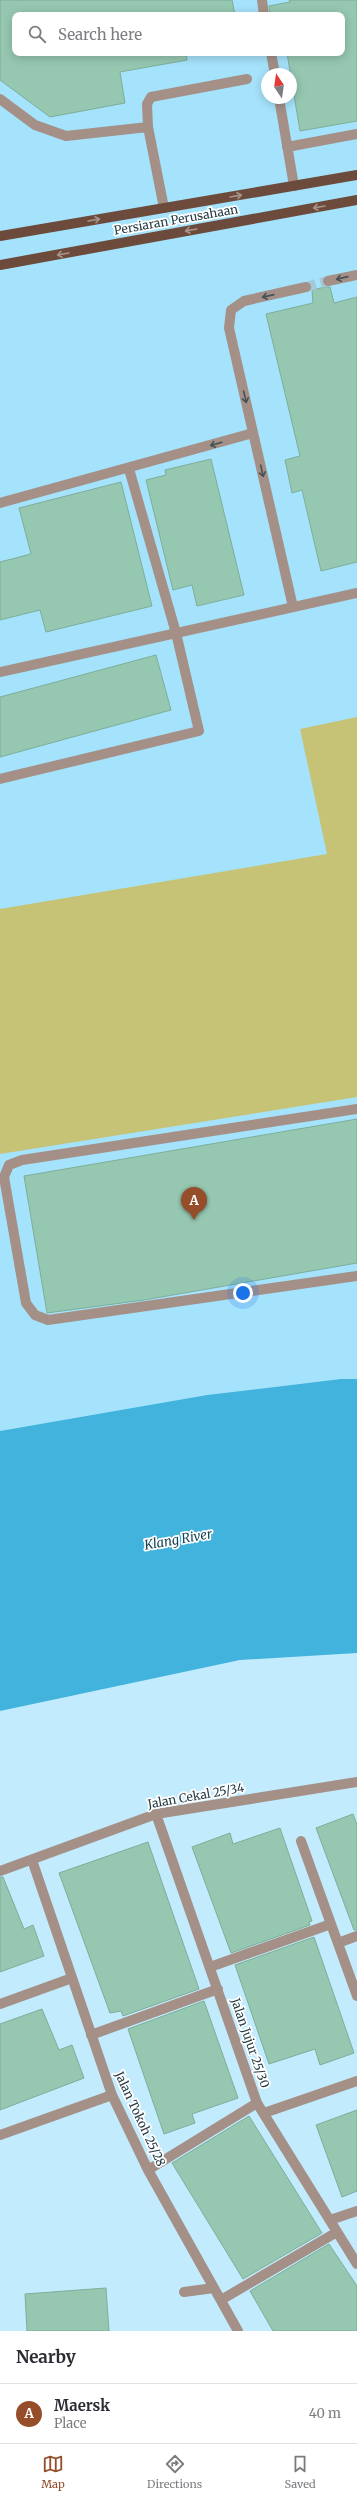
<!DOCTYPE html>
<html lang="en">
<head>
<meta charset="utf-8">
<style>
	:root { --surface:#fff; --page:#f2f2f3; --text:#2b2b33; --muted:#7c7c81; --line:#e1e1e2; --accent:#954e29 }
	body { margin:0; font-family:Merriweather,serif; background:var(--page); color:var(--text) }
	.compass { position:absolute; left:261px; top:68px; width:36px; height:36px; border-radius:50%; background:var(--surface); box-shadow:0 2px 10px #0003; rotate:347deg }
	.you { position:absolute; left:243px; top:1293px; width:14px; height:14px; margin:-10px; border:3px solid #fff; border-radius:50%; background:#1a73e8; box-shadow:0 0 0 6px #1a73e833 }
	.badge { display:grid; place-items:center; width:26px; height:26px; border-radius:50%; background:var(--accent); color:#fff; font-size:13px; font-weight:700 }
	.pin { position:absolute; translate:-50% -33px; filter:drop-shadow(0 1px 2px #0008) }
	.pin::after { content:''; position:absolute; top:21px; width:14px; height:12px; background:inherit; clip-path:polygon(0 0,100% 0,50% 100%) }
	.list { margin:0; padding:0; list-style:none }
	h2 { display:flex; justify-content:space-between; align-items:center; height:52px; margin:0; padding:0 16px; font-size:17px }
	h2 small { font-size:13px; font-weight:400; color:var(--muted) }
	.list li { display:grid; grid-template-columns:26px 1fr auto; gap:12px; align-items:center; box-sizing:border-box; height:60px; padding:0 16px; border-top:1px solid var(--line) }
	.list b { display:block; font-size:15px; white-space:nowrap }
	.list p { margin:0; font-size:13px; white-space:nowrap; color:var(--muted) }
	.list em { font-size:13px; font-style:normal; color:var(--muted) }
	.icon { flex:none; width:22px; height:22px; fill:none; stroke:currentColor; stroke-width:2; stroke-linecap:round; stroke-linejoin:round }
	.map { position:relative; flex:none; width:357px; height:2331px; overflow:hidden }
	.search { position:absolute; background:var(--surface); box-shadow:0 2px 10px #0003; left:12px; right:12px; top:12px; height:44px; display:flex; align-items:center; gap:10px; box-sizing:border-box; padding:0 14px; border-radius:8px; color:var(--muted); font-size:15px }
	.sheet { height:112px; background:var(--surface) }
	nav { display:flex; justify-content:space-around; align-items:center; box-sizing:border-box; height:56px; border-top:1px solid var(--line); background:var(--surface); font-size:11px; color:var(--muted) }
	nav a { display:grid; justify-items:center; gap:2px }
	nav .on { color:var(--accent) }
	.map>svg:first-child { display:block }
	.built { fill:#a5e2fb; fill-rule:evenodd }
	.green { fill:#c7c376 }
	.water { fill:#41b3dc }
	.building { fill:#96c7b1; stroke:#7dae99 }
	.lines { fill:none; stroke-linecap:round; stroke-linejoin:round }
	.minor-tunnel { stroke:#a3c8d8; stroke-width:10; stroke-dasharray:10 5; stroke-linecap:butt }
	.minor { stroke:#a49087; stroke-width:10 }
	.major { stroke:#6d4b3c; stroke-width:10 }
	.oneway { stroke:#a7938a }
	.oneway2 { stroke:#475256 }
	.labels { text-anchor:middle; stroke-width:3.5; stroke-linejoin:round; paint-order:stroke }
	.street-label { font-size:12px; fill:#283d45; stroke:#fff }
	.water-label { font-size:13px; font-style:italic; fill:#134355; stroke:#fff }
</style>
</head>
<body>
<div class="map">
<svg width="357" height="2331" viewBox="0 0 357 2331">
	<rect width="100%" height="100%" fill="#c2ebfd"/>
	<path class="built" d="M0 0H357V1379H341L207 1395 0 1431ZM15 15H342V53H15ZM267 74H291V98H267Z"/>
	<path class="green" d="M357 717V1097L0 1154V909L327 854 300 729Z"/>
	<path class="water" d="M341 1379H357V1653L240 1660 0 1711V1431L207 1395Z"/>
	<path class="building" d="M0 0H232L235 15H15V53H186L187 60 120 72 125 103 50 117 0 80Z
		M289 0H357V121L300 131 287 53H342V15H270L269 6 290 2Z
		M325 287H330L334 303 357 297V562L321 571 302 490 292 493 285 460 300 456 266 314 313 303 312 290Z
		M211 459 244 595 197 606 192 585 173 590 146 480 166 475 165 470Z
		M121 482 152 606 46 632 40 610 0 620V562L31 554 19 508Z
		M156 655 171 710 0 757V697Z
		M357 1119V1263L144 1300 47 1313 24 1176Z
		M353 1814 357 1825V1930H354L316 1828Z
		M280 1828 312 1921 309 1922 310 1925 231 1953 192 1847 230 1833 233 1844Z
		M148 1842 199 1989 123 2016 121 2011 110 2013 59 1873Z
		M0 1877H3L24 1929 33 1925 44 1956 0 1972Z
		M314 1937 354 2053 320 2065 315 2049 269 2064 235 1965Z
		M204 2001 238 2098 192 2114 195 2123 164 2134 128 2029Z
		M42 2009 59 2050 72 2045 84 2078 0 2110V2024Z
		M357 2110V2191L342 2197 316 2125Z
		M249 2116 322 2233 243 2279 172 2163Z
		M329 2244 357 2286V2331H273L250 2291Z
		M106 2288 109 2331H27L25 2294Z"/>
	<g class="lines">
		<path class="minor-tunnel" d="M306 287 328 281"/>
		<path class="minor" d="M262 0 264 15
			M271 53 275 74
			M279 98 294 186
			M0 99 35 125 66 136 148 127 164 208
			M148 127 147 104 151 97 247 79
			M287 147 357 134
			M328 281 357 275
			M0 503 253 433
			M293 607 229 328 231 310 244 301 306 287
			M0 672 357 593
			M0 779 199 731 176 633 129 469
			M357 1109 22 1160 9 1165 4 1177 26 1303 35 1315 48 1320 357 1276
			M156 1814 257 2103 357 2264
			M301 1841 357 1996
			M32 1860 112 2095 148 2170 238 2331
			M0 1871 156 1814 357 1782
			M338 1943 357 1936
			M210 1967 331 1924
			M0 2004 72 1978
			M91 2035 218 1989
			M264 2113 357 2081
			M0 2135 112 2095
			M148 2170 257 2103
			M330 2220 357 2211
			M184 2292 214 2288
			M221 2300 337 2232"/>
		<path class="major" d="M0 236 357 175
			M0 265 357 200"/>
	</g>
	<defs><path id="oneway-shaft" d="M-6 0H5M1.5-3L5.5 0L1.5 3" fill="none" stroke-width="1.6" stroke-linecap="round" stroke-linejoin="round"/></defs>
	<g class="oneway">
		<use href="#oneway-shaft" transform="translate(236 196) rotate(-10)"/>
		<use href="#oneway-shaft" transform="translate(319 207) rotate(170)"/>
		<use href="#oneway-shaft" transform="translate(94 220) rotate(-10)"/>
		<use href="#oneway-shaft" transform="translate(191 230) rotate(170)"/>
		<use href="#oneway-shaft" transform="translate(63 254) rotate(170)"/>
	</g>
	<g class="oneway2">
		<use href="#oneway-shaft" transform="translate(342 278) rotate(167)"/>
		<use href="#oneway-shaft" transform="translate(268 296) rotate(167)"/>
		<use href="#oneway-shaft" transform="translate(245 397) rotate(77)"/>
		<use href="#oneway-shaft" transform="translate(216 444) rotate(164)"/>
		<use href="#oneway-shaft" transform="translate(262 471) rotate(77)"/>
	</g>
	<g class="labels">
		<g class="street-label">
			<text transform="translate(176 220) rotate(-10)" y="4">Persiaran Perusahaan</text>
			<text transform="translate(196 1796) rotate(-10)" y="4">Jalan Cekal 25/34</text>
			<text transform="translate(250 2043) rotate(71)" y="4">Jalan Jujur 25/30</text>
			<text transform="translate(140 2119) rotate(65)" y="4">Jalan Tokoh 25/28</text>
		</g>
		<g class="water-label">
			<text transform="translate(178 1539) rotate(-10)" y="5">Klang River</text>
		</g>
	</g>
</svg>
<svg class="compass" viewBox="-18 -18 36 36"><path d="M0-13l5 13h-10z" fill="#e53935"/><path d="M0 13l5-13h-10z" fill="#7c7c81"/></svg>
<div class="you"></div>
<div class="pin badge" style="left:194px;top:1220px">A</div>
<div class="search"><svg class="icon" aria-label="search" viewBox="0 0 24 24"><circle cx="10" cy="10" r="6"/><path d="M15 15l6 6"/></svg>Search here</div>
</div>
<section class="sheet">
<h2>Nearby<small></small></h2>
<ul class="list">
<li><span class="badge">A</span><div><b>Maersk</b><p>Place</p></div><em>40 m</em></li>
</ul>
</section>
<nav>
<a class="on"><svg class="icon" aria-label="map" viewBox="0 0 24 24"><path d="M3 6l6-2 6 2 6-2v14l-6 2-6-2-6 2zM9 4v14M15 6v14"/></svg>Map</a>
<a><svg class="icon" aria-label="directions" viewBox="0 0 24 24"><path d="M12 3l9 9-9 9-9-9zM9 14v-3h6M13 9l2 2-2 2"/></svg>Directions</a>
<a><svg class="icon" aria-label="saved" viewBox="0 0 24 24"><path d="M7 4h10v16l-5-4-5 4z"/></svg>Saved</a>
</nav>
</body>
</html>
